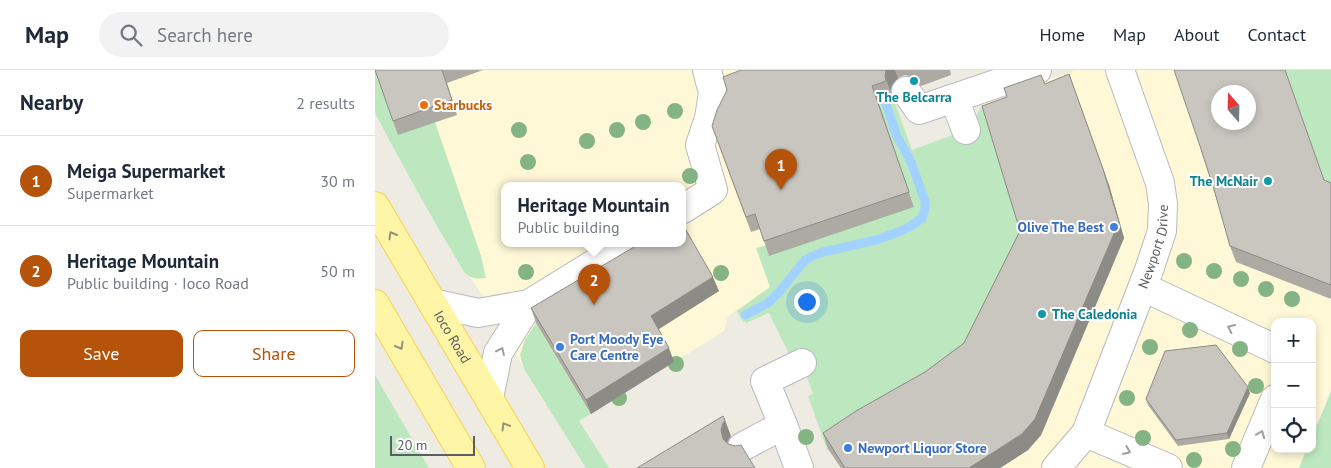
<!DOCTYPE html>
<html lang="en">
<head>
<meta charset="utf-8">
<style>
	:root { --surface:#fff; --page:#f2f2f3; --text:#1f2937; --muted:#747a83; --line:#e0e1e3; --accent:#b45309 }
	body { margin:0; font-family:"PT Sans",sans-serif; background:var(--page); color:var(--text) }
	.controls { position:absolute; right:15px; bottom:15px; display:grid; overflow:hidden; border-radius:10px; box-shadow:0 2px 8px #0003 }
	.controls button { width:45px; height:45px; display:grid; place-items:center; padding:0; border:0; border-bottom:1px solid var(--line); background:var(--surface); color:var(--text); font:25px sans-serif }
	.compass { position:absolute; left:836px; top:15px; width:45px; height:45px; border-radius:50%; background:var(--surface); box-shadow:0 2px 8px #0003; rotate:340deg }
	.scale { position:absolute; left:15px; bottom:12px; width:85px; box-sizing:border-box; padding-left:5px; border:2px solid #5b5e64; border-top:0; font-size:14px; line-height:18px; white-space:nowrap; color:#5b5e64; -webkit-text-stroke:4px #fff; paint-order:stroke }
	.you { position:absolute; left:431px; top:231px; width:18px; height:18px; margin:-12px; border:4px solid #fff; border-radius:50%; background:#1a73e8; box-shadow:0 0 0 8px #1a73e833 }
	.badge { display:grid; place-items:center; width:32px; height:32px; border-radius:50%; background:var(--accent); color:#fff; font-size:16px; font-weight:700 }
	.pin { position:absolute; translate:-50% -41px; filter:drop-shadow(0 1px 2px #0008) }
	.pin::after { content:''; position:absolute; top:26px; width:18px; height:15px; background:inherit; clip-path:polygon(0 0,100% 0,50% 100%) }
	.popup { position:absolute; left:126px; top:112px; width:185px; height:65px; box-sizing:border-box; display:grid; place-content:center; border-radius:10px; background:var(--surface); filter:drop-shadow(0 1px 4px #0005); font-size:16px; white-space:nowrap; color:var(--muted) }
	.popup b { font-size:19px; color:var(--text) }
	.popup::after { content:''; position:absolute; left:50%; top:100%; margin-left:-10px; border:10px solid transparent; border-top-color:var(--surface) }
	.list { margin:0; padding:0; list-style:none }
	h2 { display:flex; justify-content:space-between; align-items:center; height:65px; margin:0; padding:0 20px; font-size:21px }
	h2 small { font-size:16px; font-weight:400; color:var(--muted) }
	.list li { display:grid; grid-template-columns:32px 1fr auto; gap:15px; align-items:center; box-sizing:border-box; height:90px; padding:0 20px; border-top:1px solid var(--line) }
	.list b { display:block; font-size:19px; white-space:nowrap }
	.list p { margin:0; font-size:16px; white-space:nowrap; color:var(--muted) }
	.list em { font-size:16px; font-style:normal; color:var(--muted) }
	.actions { display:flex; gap:10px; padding:15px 20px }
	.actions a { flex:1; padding:11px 0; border:1px solid var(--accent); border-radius:10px; text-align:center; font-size:18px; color:var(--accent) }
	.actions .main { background:var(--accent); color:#fff }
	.icon { flex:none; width:28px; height:28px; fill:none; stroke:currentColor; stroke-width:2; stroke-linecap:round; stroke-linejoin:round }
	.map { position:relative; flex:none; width:956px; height:398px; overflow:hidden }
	header { display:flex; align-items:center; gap:30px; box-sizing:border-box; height:70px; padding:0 25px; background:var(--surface); border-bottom:1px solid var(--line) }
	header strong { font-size:24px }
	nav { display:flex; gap:28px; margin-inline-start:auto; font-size:18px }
	.search { width:350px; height:45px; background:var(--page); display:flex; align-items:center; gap:12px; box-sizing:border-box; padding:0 18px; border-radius:28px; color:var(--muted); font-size:19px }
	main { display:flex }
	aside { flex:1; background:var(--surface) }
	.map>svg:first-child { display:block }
	.commercial { fill:#fff8d7; fill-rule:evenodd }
	.green { fill:#bde8bf }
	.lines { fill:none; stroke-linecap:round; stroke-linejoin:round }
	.stream { stroke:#a2d2ff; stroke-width:9 }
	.minor-casing { stroke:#b8bac0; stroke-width:30 }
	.major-casing { stroke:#fad24f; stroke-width:30 }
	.minor { stroke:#fff; stroke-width:28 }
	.major { stroke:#fff5a7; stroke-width:28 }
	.tree { fill:#85b484 }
	.wall { fill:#adaaa4 }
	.shaded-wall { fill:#8d8b86 }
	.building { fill:#c9c6bf; stroke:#8d8b86; fill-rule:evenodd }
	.oneway { stroke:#94937b }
	.oneway2 { stroke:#9d9ea2 }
	.culture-dot { fill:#0f9aa8; stroke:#fff; stroke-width:2 }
	.food-dot { fill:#e8710a; stroke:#fff; stroke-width:2 }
	.shop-dot { fill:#3f7fe0; stroke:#fff; stroke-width:2 }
	.labels { text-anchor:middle; stroke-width:4; stroke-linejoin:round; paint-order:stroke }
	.culture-label { font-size:14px; font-weight:bold; fill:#0d838f; stroke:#fff }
	.food-label { font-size:14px; font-weight:bold; fill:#c56008; stroke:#fff; text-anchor:start }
	.shop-label { font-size:14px; font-weight:bold; fill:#366cbe; stroke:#fff; text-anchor:start }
	.street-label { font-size:14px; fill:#5b5e64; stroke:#fff }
</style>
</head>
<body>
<header>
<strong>Map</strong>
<div class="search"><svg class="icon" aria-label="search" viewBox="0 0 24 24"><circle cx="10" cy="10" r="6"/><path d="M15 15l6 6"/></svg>Search here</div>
<nav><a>Home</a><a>Map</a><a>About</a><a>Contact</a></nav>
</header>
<main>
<aside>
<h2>Nearby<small>2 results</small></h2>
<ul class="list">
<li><span class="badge">1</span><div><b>Meiga Supermarket</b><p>Supermarket</p></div><em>30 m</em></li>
<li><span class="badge">2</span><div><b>Heritage Mountain</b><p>Public building · Ioco Road</p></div><em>50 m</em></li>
</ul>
<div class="actions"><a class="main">Save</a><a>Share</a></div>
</aside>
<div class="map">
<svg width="956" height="398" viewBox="0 0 956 398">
	<rect width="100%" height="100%" fill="#eeece2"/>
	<path class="commercial" d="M0 0H493L539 137 394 186 382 178 395 217 353 246 349 261 204 351 170 334 143 288 139 279 141 273 110 229 96 208 89 202 79 185 23 86 0 43ZM130 116H308V174H130Z
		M701 0H799L956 229V320L937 367V252H900V379H932L924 398H625L653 380 666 366 749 168 607 36 606 33Z"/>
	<path class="green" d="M0 0 60 52 106 186 111 208C102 209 96 209 89 202 58 150 28 97 0 43Z
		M910 0H956V127L955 126Z
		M512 11 537 80 602 56 601 46 607 36 651 177 595 289 555 318 452 380 433 326 438 324 423 282 414 284 394 243 371 253 370 251 368 252 362 241 395 217 381 178 539 137 497 15Z
		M161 253 216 344 204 351 234 398H211L149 299 145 285 150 270Z
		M0 305 54 398H0Z
		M956 322V398H924L932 379H937V367Z"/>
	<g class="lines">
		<path class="stream" d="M370 245 393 233 405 221 430 190 444 183 501 170 526 161 536 156 547 148 550 139V131L536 92 521 64 500 0"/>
		<defs>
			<g id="minor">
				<path d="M531 21 544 40 662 0"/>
				<path d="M579 28 591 60"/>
				<path d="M308 139 338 120 325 75 334 48 338 23 332 0"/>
				<path d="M768 217 900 279"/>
				<path d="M57 233 103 243 154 234 123 283 114 328"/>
				<path d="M154 234 251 174"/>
				<path d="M711 363 793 398"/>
				<path d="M367 377 408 355"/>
				<path d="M424 398 408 355 390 311 427 293"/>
				<path id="s1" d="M681 398 711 363 774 200 787 161 788 134 785 113 745 0"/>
				<path d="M871 398 900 329"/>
			</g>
			<g id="major">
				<path id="s2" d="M0 136 155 398"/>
				<path d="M0 234 96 398"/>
			</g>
		</defs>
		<use href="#minor" class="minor-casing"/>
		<use href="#major" class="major-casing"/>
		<use href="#minor" class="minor"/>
		<use href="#major" class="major"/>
	</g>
	<g class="tree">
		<circle cx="300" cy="41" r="8"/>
		<circle cx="268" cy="52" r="8"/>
		<circle cx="144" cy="60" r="8"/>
		<circle cx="242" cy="60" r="8"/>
		<circle cx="212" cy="71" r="8"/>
		<circle cx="153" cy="92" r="8"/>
		<circle cx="315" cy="106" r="8"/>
		<circle cx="809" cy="191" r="8"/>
		<circle cx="839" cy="201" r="8"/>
		<circle cx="151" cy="202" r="8"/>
		<circle cx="346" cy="203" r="8"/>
		<circle cx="866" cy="209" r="8"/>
		<circle cx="891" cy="219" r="8"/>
		<circle cx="917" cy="229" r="8"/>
		<circle cx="815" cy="260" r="8"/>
		<circle cx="775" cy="277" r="8"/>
		<circle cx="865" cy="279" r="8"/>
		<circle cx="301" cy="294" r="8"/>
		<circle cx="881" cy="316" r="8"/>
		<circle cx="244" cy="328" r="8"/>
		<circle cx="752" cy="328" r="8"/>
		<circle cx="431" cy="367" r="8"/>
		<circle cx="768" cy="368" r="8"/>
		<circle cx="858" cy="379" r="8"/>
		<circle cx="819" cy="390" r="8"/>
	</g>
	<path class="wall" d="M0 0H108L72 13 82 45 23 65Z
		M366 0H575L576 5 546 16 537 7 530 5 523 8 517 15 515 22 517 26 503 31 539 137 394 186 385 159 376 162 337 56Z
		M670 14 734 115 749 168 666 365 653 380 625 398H466L453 379 448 363 550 302 589 273 645 161Z
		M826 79 949 110 956 113V229L861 192 855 176 840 123Z
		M344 221 283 259 299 292 216 344 161 253 156 238Z
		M875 323 854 369 803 376 773 335 771 329Z"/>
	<path class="shaded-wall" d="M511 0H520L523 8 517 15 515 22 517 26 510 6Z
		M694 4 734 115 749 168 666 365 653 380 625 398H594Z
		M338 207 344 221 281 261 276 246Z
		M294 278 299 292 216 344 211 330Z
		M873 317 875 323 854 369 852 363Z
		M350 350 356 366 354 369 351 376 348 369 346 360 348 353Z"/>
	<path class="building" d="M0 0H67L77 30 18 51Z
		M366 0H511L510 6 511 11 497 16 534 122 389 171 380 144 371 147 337 56 342 40 352 20 348 7Z
		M799 0H910L949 110 956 113V215L855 176 840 123 826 79ZM844 22H874V52H844Z
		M694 4 728 99 744 152 660 349 647 364 594 398H470L448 363 481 341 550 302 589 273 645 161 607 36 632 27 629 18 666 5 670 14Z
		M308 155 338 207 276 246 294 278 211 330 156 238 264 174H308Z
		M841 275 873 317 852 363 801 370 771 329 790 281Z
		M348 346 350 350 348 353 346 360 348 369 353 374 360 376 366 375 380 398H262Z"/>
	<defs><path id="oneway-chevron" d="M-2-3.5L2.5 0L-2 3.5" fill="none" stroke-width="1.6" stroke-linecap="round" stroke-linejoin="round" transform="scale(1.25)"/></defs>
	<g class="oneway">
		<use href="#oneway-chevron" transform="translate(17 165) rotate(-120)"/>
		<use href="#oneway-chevron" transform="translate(25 276) rotate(60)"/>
		<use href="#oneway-chevron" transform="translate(130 356) rotate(-121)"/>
	</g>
	<g class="oneway2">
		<use href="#oneway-chevron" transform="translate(856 258) rotate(-155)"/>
		<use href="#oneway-chevron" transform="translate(126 281) rotate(-65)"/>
		<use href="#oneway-chevron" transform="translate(886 364) rotate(-68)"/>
		<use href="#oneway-chevron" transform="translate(752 381) rotate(23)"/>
	</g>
	<g class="culture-dot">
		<circle cx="539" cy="11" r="5"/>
		<circle cx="893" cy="111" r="5"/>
		<circle cx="667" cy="244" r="5"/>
	</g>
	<circle class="food-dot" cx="49" cy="35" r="5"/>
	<g class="shop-dot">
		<circle cx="739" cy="157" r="5"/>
		<circle cx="185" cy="277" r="5"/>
		<circle cx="473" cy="378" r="5"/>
	</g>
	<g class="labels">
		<g class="culture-label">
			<text x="539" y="32">The Belcarra</text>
			<text x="883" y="116" text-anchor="end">The McNair</text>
			<text x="677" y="249" text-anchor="start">The Caledonia</text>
		</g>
		<g class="food-label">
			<text x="59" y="40">Starbucks</text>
		</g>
		<g class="shop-label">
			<text x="729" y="162" text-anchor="end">Olive The Best</text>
			<text x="195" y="274">Port Moody Eye<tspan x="195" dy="16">Care Centre</tspan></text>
			<text x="483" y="383">Newport Liquor Store</text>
		</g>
		<g class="street-label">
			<text dy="5" stroke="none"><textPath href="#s1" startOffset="245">Newport Drive</textPath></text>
			<text dy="5" stroke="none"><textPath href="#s2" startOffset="152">Ioco Road</textPath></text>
		</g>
	</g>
</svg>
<div class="controls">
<button>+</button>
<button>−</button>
<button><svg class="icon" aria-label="locate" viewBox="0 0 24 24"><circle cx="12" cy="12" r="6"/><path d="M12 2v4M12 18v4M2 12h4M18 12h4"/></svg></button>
</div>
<svg class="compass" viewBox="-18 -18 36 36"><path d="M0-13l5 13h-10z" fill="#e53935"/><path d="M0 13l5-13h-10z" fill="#747a83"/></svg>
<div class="scale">20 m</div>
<div class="you"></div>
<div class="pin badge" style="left:406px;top:120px">1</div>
<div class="pin badge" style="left:219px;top:235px">2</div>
<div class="popup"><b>Heritage Mountain</b>Public building</div>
</div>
</main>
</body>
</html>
